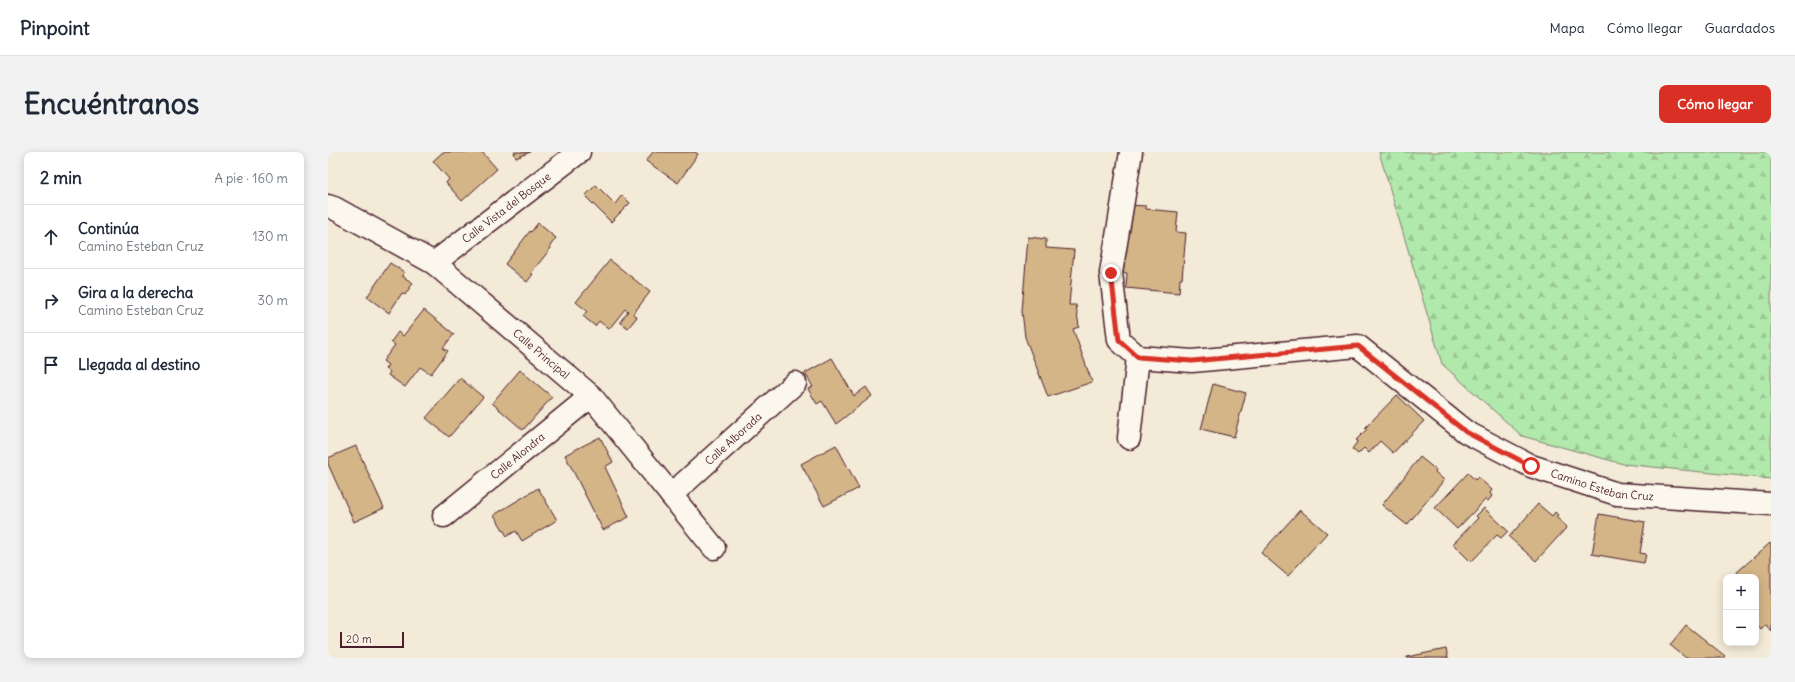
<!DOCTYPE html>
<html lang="es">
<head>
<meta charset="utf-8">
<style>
	:root { --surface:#fff; --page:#f2f2f3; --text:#1f2937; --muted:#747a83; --line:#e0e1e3; --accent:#d93025 }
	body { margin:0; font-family:Delius,sans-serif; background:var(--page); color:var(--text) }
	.controls { position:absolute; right:12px; bottom:12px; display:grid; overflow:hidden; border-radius:8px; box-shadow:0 2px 10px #0003 }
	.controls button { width:36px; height:36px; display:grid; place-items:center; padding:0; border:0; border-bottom:1px solid var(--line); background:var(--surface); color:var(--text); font:20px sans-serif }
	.scale { position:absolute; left:12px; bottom:10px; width:64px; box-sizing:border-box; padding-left:4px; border:2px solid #4a1f2b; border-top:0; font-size:11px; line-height:14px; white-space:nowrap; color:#4a1f2b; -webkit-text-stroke:3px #fbf7ec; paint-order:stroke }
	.stop { position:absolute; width:12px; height:12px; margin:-9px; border:3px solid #d93025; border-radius:50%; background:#fff }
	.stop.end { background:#d93025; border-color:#fff; box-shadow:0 1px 4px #0008 }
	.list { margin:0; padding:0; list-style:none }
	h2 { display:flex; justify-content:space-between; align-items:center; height:52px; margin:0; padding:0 16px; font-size:17px }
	h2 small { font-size:13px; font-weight:400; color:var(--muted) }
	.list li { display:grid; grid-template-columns:26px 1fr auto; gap:12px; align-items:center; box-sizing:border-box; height:64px; padding:0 16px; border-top:1px solid var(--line) }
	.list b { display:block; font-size:15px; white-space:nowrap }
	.list p { margin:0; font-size:13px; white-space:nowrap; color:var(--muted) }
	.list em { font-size:13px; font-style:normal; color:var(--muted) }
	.icon { flex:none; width:22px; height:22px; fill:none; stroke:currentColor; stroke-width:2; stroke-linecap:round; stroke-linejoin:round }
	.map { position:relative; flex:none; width:1443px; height:506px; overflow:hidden; border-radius:8px }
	header { display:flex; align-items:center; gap:24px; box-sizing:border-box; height:56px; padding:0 20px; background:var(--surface); border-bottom:1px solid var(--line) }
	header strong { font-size:19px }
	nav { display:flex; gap:22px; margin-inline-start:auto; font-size:14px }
	.intro { display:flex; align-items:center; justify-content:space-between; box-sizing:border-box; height:96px; padding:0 24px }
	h1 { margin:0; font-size:28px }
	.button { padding:10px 18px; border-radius:8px; background:var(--accent); color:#fff; font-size:14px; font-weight:700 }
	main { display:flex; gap:24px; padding:0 24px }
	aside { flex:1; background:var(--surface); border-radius:8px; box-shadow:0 2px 10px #0003 }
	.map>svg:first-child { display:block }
	.forest { fill:url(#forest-firs); stroke:#7e846c }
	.building { fill:#d4b588; stroke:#4a1f2b }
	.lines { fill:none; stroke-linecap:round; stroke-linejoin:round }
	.minor-casing { stroke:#4a1f2b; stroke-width:25 }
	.minor { stroke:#fbf7ec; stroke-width:22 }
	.route { stroke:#d93025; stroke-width:5 }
	.labels { text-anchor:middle; stroke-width:4; stroke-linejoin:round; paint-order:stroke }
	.street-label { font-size:11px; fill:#4a1f2b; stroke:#fbf7ec }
</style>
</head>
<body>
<header>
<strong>Pinpoint</strong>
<nav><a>Mapa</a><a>Cómo llegar</a><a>Guardados</a></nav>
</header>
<div class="intro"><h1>Encuéntranos</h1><a class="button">Cómo llegar</a></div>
<main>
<aside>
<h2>2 min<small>A pie · 160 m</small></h2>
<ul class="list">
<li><svg class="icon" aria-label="ahead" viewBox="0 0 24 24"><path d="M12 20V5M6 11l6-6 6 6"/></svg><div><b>Continúa</b><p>Camino Esteban Cruz</p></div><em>130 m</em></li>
<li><svg class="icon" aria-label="right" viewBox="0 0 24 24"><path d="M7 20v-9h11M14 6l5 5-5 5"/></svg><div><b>Gira a la derecha</b><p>Camino Esteban Cruz</p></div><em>30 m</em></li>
<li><svg class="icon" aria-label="arrive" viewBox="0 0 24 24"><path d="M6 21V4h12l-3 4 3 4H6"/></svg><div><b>Llegada al destino</b></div></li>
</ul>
</aside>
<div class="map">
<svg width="1443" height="506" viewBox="0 0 1443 506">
	<defs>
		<pattern id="forest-firs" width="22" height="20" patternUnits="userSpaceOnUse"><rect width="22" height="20" fill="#b1e8ac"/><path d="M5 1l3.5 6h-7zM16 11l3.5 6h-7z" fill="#9ac794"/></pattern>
	</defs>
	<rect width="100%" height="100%" fill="#f3ead8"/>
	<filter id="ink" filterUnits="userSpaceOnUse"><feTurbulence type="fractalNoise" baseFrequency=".025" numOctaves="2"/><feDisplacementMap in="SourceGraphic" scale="8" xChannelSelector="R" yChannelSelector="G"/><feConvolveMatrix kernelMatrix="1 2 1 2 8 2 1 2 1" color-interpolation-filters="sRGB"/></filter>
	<g filter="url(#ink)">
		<path class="forest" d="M1051 0H1443V327L1295 312 1194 284 1114 212Z"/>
		<path class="building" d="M115 0H154L169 17 134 49 118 31 121 27 105 9Z
			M186 0H202L188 6Z
			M325 0H367L370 2 350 31 318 9Z
			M268 33 287 52 294 43 302 51 283 70 257 44Z
			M801 53 818 54V57L850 60 848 80 858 81 854 127H852L851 141 798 136 799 121 792 120Z
			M210 71 228 86 222 94 223 96 203 121 205 122 199 130 177 112 202 79 203 80Z
			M700 85 718 87V96L746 98 741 153H748L751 175 745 177 764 230 720 245 697 185 694 159Z
			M282 108 322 140 305 162 309 165 300 176 292 170 300 159 297 157 281 177 271 169 267 174 255 164 259 159 248 150Z
			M62 111 76 120 74 124 85 131 77 143 74 141 61 161 39 145Z
			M96 158 126 182 115 196 120 199 103 222 92 215 77 235 60 223 62 220 57 217 60 213 55 209 67 193 63 190 70 180 75 184Z
			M504 206 526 244 538 235 544 244 508 272 494 249 489 252 480 237 485 235 477 221Z
			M192 218 224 245 195 278 164 251Z
			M132 226 155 245 121 285 98 266Z
			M885 232 918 241 906 285 873 277Z
			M1069 243 1096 269 1065 301 1052 289 1041 301 1036 296 1030 302 1024 297 1030 289 1028 288 1039 277 1037 276Z
			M272 285 285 310 277 315 301 365 275 378 237 303Z
			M508 293 531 336 496 354 473 312Z
			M28 294 56 356 26 370 0 312V306Z
			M1092 305 1108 318 1107 320 1116 328 1079 373 1054 353Z
			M1140 321 1147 328 1150 325 1164 338 1162 341 1164 344 1160 349 1158 347 1129 377 1107 356Z
			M210 336 229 368 194 389 188 379 179 384 166 363Z
			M1210 352 1224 364 1227 360 1230 363 1228 365 1239 375 1208 409 1181 385Z
			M1156 356 1180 379 1173 386 1169 383 1143 410 1125 392 1150 366 1148 364Z
			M972 358 999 381 960 424 933 401Z
			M1271 362 1317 370 1312 401 1318 402 1316 411 1264 402Z
			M1442 391 1443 392V479L1437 472 1432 477 1428 472V425H1406L1408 424 1407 422Z
			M1358 473 1397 504 1395 506H1358L1342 493Z
			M1118 497 1120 506H1079V505Z"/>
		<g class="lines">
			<defs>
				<g id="minor">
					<path id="s1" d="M803 0 783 121 791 188 810 205 864 209 1030 194 1138 280 1203 314 1289 342 1443 352"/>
					<path id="s2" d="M0 54 6 56 106 111 263 244 386 396"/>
					<path id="s3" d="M106 111 251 0"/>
					<path d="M801 286 810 205"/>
					<path id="s4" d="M343 343 467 231"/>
					<path id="s5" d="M116 364 263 244"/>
				</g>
			</defs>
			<use href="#minor" class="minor-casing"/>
			<use href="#minor" class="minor"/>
		</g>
	</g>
	<g class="lines" filter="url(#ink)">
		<path class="route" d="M783 121 791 188 810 205 864 209 1030 194 1138 280 1203 314"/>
	</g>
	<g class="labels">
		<g class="street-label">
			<text dy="4" stroke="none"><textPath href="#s3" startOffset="91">Calle Vista del Bosque</textPath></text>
			<text dy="4" stroke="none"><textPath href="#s2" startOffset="261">Calle Principal</textPath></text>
			<text dy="4" stroke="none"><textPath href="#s4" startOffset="84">Calle Alborada</textPath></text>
			<text dy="4" stroke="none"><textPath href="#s5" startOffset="95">Calle Alondra</textPath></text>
			<text dy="4" stroke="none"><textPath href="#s1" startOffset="722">Camino Esteban Cruz</textPath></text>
		</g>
	</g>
</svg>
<div class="controls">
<button>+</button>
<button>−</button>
</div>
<div class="scale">20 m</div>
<div class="stop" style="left:1203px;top:314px"></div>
<div class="stop end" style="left:783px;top:121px"></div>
</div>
</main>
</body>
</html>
